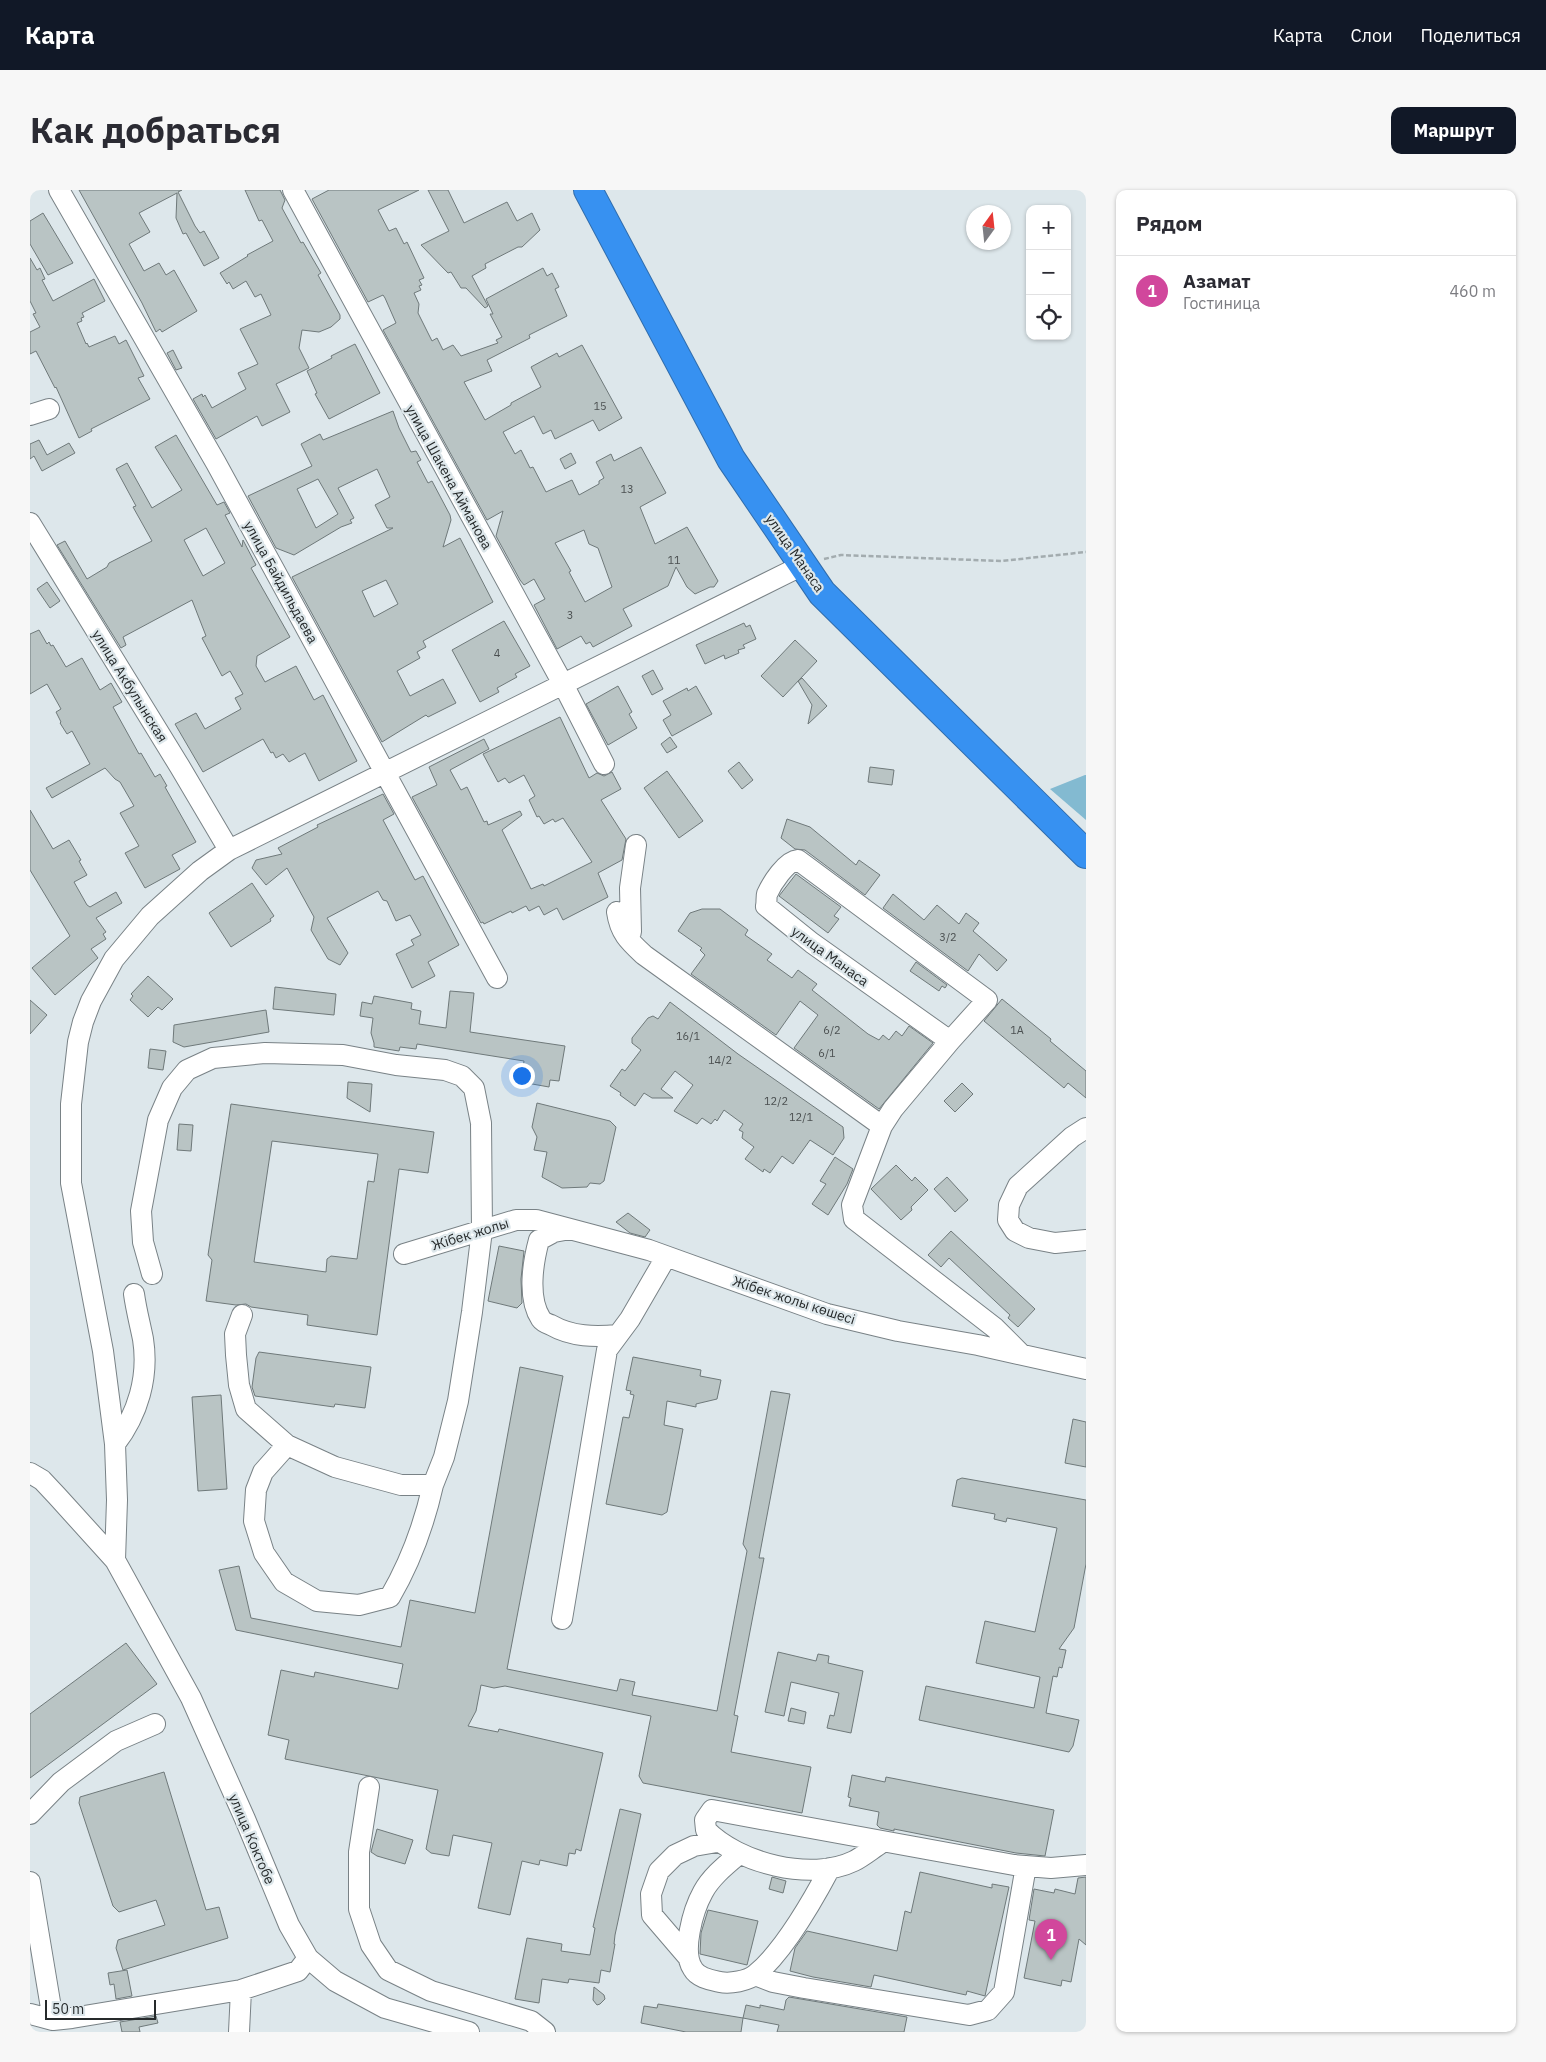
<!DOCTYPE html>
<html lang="ru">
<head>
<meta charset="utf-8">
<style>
	:root { --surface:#fff; --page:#f7f7f7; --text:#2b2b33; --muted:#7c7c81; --line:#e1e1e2; --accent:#111827 }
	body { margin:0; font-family:"IBM Plex Sans",sans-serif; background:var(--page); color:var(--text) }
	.controls { position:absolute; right:15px; top:15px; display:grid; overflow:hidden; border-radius:10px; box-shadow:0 1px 4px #0004 }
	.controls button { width:45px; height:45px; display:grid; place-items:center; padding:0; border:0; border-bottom:1px solid var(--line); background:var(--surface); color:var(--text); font:25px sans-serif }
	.compass { position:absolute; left:936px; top:15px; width:45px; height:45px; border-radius:50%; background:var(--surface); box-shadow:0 1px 4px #0004; rotate:15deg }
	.scale { position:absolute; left:15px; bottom:12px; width:111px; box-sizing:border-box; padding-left:5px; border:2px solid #262a2b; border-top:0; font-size:14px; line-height:18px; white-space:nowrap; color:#262a2b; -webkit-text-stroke:4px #dde7eb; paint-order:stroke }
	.you { position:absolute; left:491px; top:885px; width:18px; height:18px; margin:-12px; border:4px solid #fff; border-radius:50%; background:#1a73e8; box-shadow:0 0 0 8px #1a73e833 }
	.badge { display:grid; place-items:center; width:32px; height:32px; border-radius:50%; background:var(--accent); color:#fff; font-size:16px; font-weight:700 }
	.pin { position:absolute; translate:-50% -41px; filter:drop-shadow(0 1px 2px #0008) }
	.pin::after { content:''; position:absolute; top:26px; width:18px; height:15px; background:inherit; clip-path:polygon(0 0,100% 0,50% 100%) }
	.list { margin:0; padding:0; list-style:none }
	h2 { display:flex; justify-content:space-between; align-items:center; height:65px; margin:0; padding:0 20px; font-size:21px }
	h2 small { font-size:16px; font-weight:400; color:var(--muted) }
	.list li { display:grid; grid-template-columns:32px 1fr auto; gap:15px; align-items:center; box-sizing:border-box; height:70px; padding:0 20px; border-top:1px solid var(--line) }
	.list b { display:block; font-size:19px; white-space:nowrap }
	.list p { margin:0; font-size:16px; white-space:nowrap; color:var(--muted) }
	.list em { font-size:16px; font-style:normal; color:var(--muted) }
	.icon { flex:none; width:28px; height:28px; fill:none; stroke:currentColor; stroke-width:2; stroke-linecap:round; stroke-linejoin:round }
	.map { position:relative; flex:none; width:1056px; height:1842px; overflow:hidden; border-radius:10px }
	header { display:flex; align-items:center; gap:30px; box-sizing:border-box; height:70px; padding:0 25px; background:var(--accent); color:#fff }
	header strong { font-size:24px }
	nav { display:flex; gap:28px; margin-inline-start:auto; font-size:18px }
	.intro { display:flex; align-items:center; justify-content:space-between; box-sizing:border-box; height:120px; padding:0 30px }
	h1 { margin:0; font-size:35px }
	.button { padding:12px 22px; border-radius:10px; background:var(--accent); color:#fff; font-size:18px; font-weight:700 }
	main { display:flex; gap:30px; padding:0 30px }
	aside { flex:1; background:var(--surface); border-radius:10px; box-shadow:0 1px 4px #0004 }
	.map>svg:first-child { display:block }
	.forest { fill:#83bad1 }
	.building { fill:#b9c4c4; stroke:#6f797a; fill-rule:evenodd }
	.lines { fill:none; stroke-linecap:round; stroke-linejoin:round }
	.minor-casing { stroke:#798286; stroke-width:22 }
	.highway-casing { stroke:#316dac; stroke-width:30 }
	.path { stroke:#a3acaf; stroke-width:2.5; stroke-dasharray:5 2.5; stroke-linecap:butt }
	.minor { stroke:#fff; stroke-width:20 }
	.highway { stroke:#3791f1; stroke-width:28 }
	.labels { text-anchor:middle; stroke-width:4.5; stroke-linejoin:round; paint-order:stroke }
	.number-label { font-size:11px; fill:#4b5051 }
	.street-label { font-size:14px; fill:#262a2b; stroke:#dde7eb }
</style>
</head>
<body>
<header>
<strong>Карта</strong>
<nav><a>Карта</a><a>Слои</a><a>Поделиться</a></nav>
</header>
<div class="intro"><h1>Как добраться</h1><a class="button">Маршрут</a></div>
<main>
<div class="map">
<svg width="1056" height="1842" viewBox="0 0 1056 1842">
	<rect width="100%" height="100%" fill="#dde7eb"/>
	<path class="forest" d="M1055 585H1056V630L1020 599Z"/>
	<path class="building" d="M49 0H152L148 2 165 36 170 43 174 41 189 68 174 76 156 43 153 44 146 28 147 3 109 23 120 42 99 54 114 81 129 73 136 85 144 80 167 121 132 142 130 139 126 142 112 113Z
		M215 0H250L255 10 252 18 271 53 273 52 291 83 288 85 310 125V129L301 137 289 142 272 140 269 158 279 178 246 194 260 222 232 236 227 226 186 249 163 209 172 204 173 207 175 205 182 218 216 199 208 183 228 174 210 139 241 125 231 104 225 107 216 91 203 99 199 92 197 94 190 83 218 66 217 65 243 51 232 30 229 31Z
		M299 0H389L348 20 359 41 366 38 374 54 377 52 394 88 389 90 392 95 389 96 391 100 384 103 389 114 388 123 402 151 407 148 413 160 423 155 431 166 468 153 466 150 472 147 460 124H463L456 109 513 78 517 86 522 83 529 97 525 99 537 126 499 145 500 148 457 170 462 181 434 192 455 230 481 215V213L511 197 501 177 527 163 529 167 552 155 592 228 569 241 563 230 525 249 521 240 513 244 504 226 473 242 485 264 491 260 500 278 503 277 516 302 542 290 549 305 569 294V291L574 288 566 272 581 264 584 271 611 257 636 303 610 317 625 354 657 337 688 391 684 397H680L665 404 657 397 646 377 638 396 593 419 602 436 563 457 560 452 556 454 551 446 527 459 504 415 515 409 504 389 494 395 490 390 466 346 473 321 457 330 353 140 366 133 355 108 353 105 338 112 282 9ZM554 340 559 354 568 358 582 397 555 412 539 382 541 381 525 353Z
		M398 0H418L434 33 477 12 487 31 502 23 510 40 492 57H488L455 74 456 78 442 86 458 116 455 118 436 98H431L421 82 418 83 391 55 419 41Z
		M13 23 43 73 18 85 0 54V31Z
		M0 68 7 80 10 78 15 89 12 90 23 111 64 89 75 111 52 123 54 127 51 128 52 131 47 133 56 154 57 153 59 157 85 146 89 154 96 150 114 186 108 188 120 209 61 239 62 241 49 248 26 197 25 198 6 161 0 164V142L10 137 3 124 6 123 0 111Z
		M325 154 350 203 299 229 285 204 287 203 277 181 302 168 301 166Z
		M143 160 152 178 146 180 137 163Z
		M363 221 369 238 381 262 386 261 391 270 387 272 398 293 402 291 420 325 421 330 413 357 430 348 463 412 393 451 396 457 387 462 390 468 367 481 380 506 413 489 426 513 398 527 396 525 352 552 262 387 363 338H357L345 315 360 307 347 279 308 298 324 328 320 330 322 333 311 337 264 365 246 358 218 306 282 276 271 254 290 244 293 250ZM288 289 308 324 286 338 267 299ZM356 390 368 414 344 427 332 401Z
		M146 245 187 315 194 312 200 323 195 325 212 357 213 350 226 375 221 378 260 447 227 466 226 476 235 492 266 476 284 510 293 505 327 571 289 591 275 563 259 572 253 564 246 568 243 562 241 563 233 549 173 582 145 534 166 523 175 539 211 519 205 508 213 504 200 481 192 486 172 448 176 446 162 410 93 447 96 455 91 458 27 355 35 351 57 389 77 377 79 373 122 351 103 317 106 316 86 279 97 273 122 318 152 300 125 257ZM176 338 195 373 173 386 154 350Z
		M9 250 17 265 39 253 45 263 12 281 4 266 0 269V254Z
		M541 263 546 273 535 279 530 269Z
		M17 392 30 411 20 418 7 399Z
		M474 431 500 476 485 484 487 487 467 498 469 502 450 512 422 460Z
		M714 433 716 437 720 435 726 449 713 455 715 458 708 460 709 463 695 469 694 465 675 474 666 455Z
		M9 440 17 454 19 452 21 456 23 455 36 477 52 468 70 500 81 493 92 512 83 517 109 564 111 563 125 587 130 584 137 596 135 597 166 652 142 665 150 679 115 698 95 663 109 656 90 623 104 616 90 592 85 589 75 578 22 608 16 598 60 574 42 541 37 544 30 533 31 532 26 522 31 519 17 494 0 504V444Z
		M765 450 787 471 753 507 731 486Z
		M623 480 633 499 622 505 612 486Z
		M772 488 797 516 778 534 782 515 768 491Z
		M588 496 602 522 599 524 607 538 578 555 556 514Z
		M666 496 682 524 642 546 633 530 641 525 633 511 657 498 658 501Z
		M530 527 559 588 567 583 574 586 582 582 591 599 571 610 596 649 592 670 568 683 578 707 533 730 527 718 514 725 509 716 499 721 496 716 482 723 481 721 454 734 453 732 451 733 382 607 407 595 399 577 454 549 459 559 420 580 431 600 437 597 454 632 457 631 458 635 490 621 492 625 472 640 501 699 513 694 514 696 562 672 533 628 525 632 523 629 514 634 509 626 507 627 499 610 505 606 494 585 479 593 475 588 468 592 453 564Z
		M640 547 647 557 637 563 631 554Z
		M709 572 723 590 712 599 698 581Z
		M840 577 864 580 862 595 838 592Z
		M637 581 673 631 649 648 614 598Z
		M353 604 364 624 353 630 385 690 393 686 429 755 398 772 405 786 382 798 366 764 384 755 381 750 391 745 380 725 366 731 357 711 353 710 348 701 297 728 318 763 310 775 298 769 281 740 284 727 257 678 236 695 222 678 226 670 252 664 248 658 288 637 287 635Z
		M0 620 23 659 39 650 51 670 49 671 57 685 44 692 57 715 60 717 86 702 92 713 66 728 76 742 73 744 76 749 61 759 68 768 25 805 2 778 40 746 0 680Z
		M757 629 780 637 826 675 829 670 850 685 835 705 775 660 765 659 751 648Z
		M766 684 811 717 804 726 809 729 798 743 749 706Z
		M222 693 244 726 240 729 241 731 201 757 179 723Z
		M863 704 894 730 907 715 929 734 936 723 949 733 943 741 977 770 967 781 949 764 938 781 853 718Z
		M672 719H690L718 740 715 745 742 764 737 770 762 788 768 780 787 794 782 800 838 844 849 850 853 845 859 850 866 841 872 846 879 836 903 853 849 919 764 858 788 825 770 811 746 845 661 784 675 765 670 760 672 758 648 741 660 723Z
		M886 772 917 795 915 798 912 796 909 801 880 781Z
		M118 786 143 809 132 820 128 817 118 827 100 810 103 806 101 804Z
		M245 797 306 804 304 825 243 819Z
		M420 801 444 803 440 842 535 856 529 891 520 890 519 897 491 892 494 871 387 854 386 859 370 857 369 861 344 857V853L341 843 343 828 330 826 332 812 342 814 344 806 382 813 381 819 391 821 389 834 416 838Z
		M972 809 1021 849 1020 851 1056 881V908L1038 893 1034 898 954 831Z
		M0 810 17 825 0 844Z
		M640 812 708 864 813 937 814 948 803 965 780 950 763 974 752 966 740 983 734 979 733 982 715 969 724 957 712 948 713 942 709 940 713 934 694 920 687 931 685 929 681 934 672 928 667 934 644 921 663 895 645 881 631 899 643 908H622L614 903 605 916 590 905 591 903 580 896 592 879 595 881 611 860 602 853V848L618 828 623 826 628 829Z
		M236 820 239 842 154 857 143 852 144 835Z
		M120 859 136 861 133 880 118 878Z
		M318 892 342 894 340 922 317 908Z
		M932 893 943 904 925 922 914 911Z
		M507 913 580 931 586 937 574 991 570 994 560 993 557 997 532 998 512 987 517 962 504 960 507 947 502 937Z
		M201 914 404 942 398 983 369 979 347 1145 277 1135 278 1125 221 1117 216 1114 206 1115 176 1111 182 1070 178 1065ZM242 951 348 964 344 992 338 991 327 1069 301 1066 297 1069 296 1082 224 1072Z
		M149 934 163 935 161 961 147 960Z
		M805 967 823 979 817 994 798 1025 782 1014 796 994 790 991Z
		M866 975 882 991 885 987 898 1000 881 1017 882 1020 871 1030 841 999Z
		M917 987 938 1010 925 1022 904 999Z
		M598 1023 620 1040 615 1047 600 1043 586 1032Z
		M921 1041 1005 1119 988 1137 978 1128 980 1125 919 1068 911 1077 898 1065Z
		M469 1056 494 1061 491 1089 492 1113 487 1118 458 1111Z
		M229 1162 341 1177 335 1218 305 1214 304 1217 225 1206 222 1197 226 1168Z
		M603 1167 671 1180 670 1186 691 1190 687 1209 666 1214V1217L637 1211 634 1235 653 1239 637 1322 632 1325 576 1314 593 1227 599 1228 604 1205 600 1204 601 1201 596 1200Z
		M490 1177 533 1186 477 1479 587 1501 590 1489 605 1492 602 1505 687 1521 717 1361 713 1354 741 1201 760 1204 729 1368H734L704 1525 708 1526 701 1562 781 1577 772 1623 613 1593 609 1586 621 1526 475 1496 464 1498 451 1495 446 1521 438 1536 468 1542 469 1539 573 1563 551 1661 546 1659 545 1664 539 1663 537 1676 510 1670 509 1675 492 1671 480 1725 448 1718 462 1653 423 1645 419 1666 401 1663 396 1659 408 1600 255 1569 259 1550 238 1545 251 1480 284 1487 285 1482 368 1499 373 1474 206 1440 189 1380 209 1376 221 1428 371 1457 380 1410 445 1423Z
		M191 1205 197 1299 168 1301 162 1207Z
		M1043 1229 1056 1232V1277L1035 1273Z
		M932 1288 1056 1310V1374L1044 1438 1029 1459 1036 1460 1032 1478 1029 1477 1027 1487 1023 1486 1016 1523 1049 1530 1043 1556 1039 1562 889 1530 896 1496 1004 1518 1010 1487 946 1473 955 1431 1005 1442 1027 1338 977 1328 976 1332 964 1329 965 1324 922 1316 927 1290Z
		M96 1453 127 1494 0 1588V1524Z
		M748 1462 786 1471 788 1464 799 1466 798 1473 833 1481 821 1543 797 1538 800 1525 804 1526 809 1503 761 1492 754 1526 735 1522Z
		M761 1518 776 1522 774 1534 758 1531Z
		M134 1582 176 1720 189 1717 198 1748 93 1780 86 1758 88 1750 135 1735 126 1710 89 1722 83 1716 49 1613 50 1607Z
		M822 1585 855 1592 856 1587 1024 1620 1015 1666 986 1663 864 1639V1641L850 1638 847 1635 849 1622 819 1616 821 1608 818 1607Z
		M590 1619 611 1624 585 1745 584 1754H585L580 1782 571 1780 569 1793 539 1789 538 1793 512 1789 509 1813 485 1809 497 1748 532 1754 531 1761 560 1765 565 1738 563 1737Z
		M347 1639 383 1650 375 1674 347 1666 341 1662Z
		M890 1682 962 1698V1694L979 1697 955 1806 937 1801 936 1805 844 1785 841 1797 783 1787 760 1781 765 1758 777 1741 867 1761 875 1721 881 1723Z
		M742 1687 756 1691 753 1703 739 1699Z
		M1056 1687V1755L1049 1749 1041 1792 1032 1790 1031 1796 994 1788 1005 1731 999 1730 1004 1699 1024 1703 1025 1699 1045 1704 1048 1688Z
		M678 1720 728 1731 717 1775 670 1764 671 1743Z
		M97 1780 102 1806 86 1809 84 1794 80 1795 78 1783Z
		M564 1797 574 1805 575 1809 570 1814 567 1815 563 1810Z
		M759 1807 877 1827 874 1842H747L749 1835 713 1828 711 1842H656L611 1833 614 1816 627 1818 628 1814 713 1828 716 1815 730 1818V1815L754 1820 756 1810Z
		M126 1826 128 1833 109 1837 110 1842H92L90 1832Z"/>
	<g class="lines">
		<defs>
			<path id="minor" d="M29 0 186 273 467 788
				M263 0 533 494 574 574
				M0 225 19 219
				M0 333 150 577 199 660
				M587 722C590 743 599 751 614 765L852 936
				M601 742 600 698 606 655
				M920 851 782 753 736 716C737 712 736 707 737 704 742 693 756 671 768 670L957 810 920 851 863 919 852 936 822 1015 824 1029 965 1138 991 1164
				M1056 938 1042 947 988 996 979 1015 978 1030 985 1041 999 1048 1025 1053 1056 1050
				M540 1039 524 1042 509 1050C503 1072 497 1108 511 1129 513 1132 518 1134 521 1135 542 1147 565 1147 588 1145
				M374 1064 486 1030H506L619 1060 797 1124 868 1141 948 1155 1056 1179
				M122 1084 113 1052 111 1021 128 930 142 898 157 880 183 868 235 863 313 865 366 875 415 880 432 886 444 898 451 933 452 1040 442 1122 428 1211 414 1267 403 1295H371L305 1277 257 1255 216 1219 209 1195 206 1165 205 1144 212 1125
				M85 1254C108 1224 119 1187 113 1149 110 1134 106 1119 104 1104
				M257 1255 233 1282 226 1300 224 1331 234 1363 254 1392 287 1411 329 1415 360 1407C381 1371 394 1335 403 1295
				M0 1283 12 1290 27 1306 85 1370 161 1508 215 1629 259 1735 278 1768 305 1791 355 1818 439 1842
				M85 1370 87 1310 85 1254 73 1161 41 993V914L48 852 53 832 61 811 84 769 120 726 170 681 199 660 773 375
				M532 1429 577 1160 600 1129 636 1067
				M339 1597 329 1662V1719L341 1755 358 1780 401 1801 501 1831 515 1842
				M0 1624 31 1592 86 1551 125 1534
				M853 1652C843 1658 834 1666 824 1671 781 1692 708 1673 676 1640L675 1630 682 1620 984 1675 1021 1678 1056 1675
				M709 1664C696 1675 681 1687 673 1702 663 1720 651 1762 663 1779 668 1788 681 1790 690 1792 700 1794 718 1791 726 1784 754 1761 783 1710 800 1678
				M0 1692 23 1830
				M658 1767 622 1725 621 1704 629 1681 645 1665 664 1656 687 1652
				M725 1785 743 1792 774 1798 939 1825 958 1820 974 1802 996 1676
				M0 1824 23 1830 42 1828 211 1800 268 1781 278 1768
				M209 1842 211 1800"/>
			<path id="highway" d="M558 0 701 269 792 403 1056 664"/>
		</defs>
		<use href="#minor" class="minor-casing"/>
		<use href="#highway" class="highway-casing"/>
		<path class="path" d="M794 369 811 365 971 371 1056 362"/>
		<use href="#minor" class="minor"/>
		<use href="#highway" class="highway"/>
	</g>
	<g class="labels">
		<g class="number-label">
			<text x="570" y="220">15</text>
			<text x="597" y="303">13</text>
			<text x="644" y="374">11</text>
			<text x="540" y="429">3</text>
			<text x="467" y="467">4</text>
			<text x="918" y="751">3/2</text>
			<text x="802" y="844">6/2</text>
			<text x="987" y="844">1А</text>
			<text x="658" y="850">16/1</text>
			<text x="797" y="867">6/1</text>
			<text x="690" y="874">14/2</text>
			<text x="746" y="915">12/2</text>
			<text x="771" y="931">12/1</text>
		</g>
		<g class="street-label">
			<text transform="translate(419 287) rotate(61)" y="5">улица Шакена Айманова</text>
			<text transform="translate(765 363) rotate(55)" y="5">улица Манаса</text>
			<text transform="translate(251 392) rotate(61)" y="5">улица Байдильдаева</text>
			<text transform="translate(100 496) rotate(58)" y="5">улица Акбулынская</text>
			<text transform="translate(800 766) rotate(36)" y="5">улица Манаса</text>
			<text transform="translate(440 1044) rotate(-17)" y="5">Жібек жолы</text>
			<text transform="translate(764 1110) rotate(18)" y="5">Жібек жолы көшесі</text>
			<text transform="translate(222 1649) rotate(67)" y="5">улица Коктобе</text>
		</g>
	</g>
</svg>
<div class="controls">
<button>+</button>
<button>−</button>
<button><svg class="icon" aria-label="locate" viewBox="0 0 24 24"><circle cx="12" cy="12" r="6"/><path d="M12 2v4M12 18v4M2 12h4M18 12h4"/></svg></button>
</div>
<svg class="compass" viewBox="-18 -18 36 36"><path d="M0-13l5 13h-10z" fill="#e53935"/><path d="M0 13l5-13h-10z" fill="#7c7c81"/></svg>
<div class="scale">50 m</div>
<div class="you"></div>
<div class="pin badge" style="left:1021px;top:1770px;background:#d1479c">1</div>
</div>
<aside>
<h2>Рядом<small></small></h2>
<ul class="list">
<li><span class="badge" style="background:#d1479c">1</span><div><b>Азамат</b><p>Гостиница</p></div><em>460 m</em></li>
</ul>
</aside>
</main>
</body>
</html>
